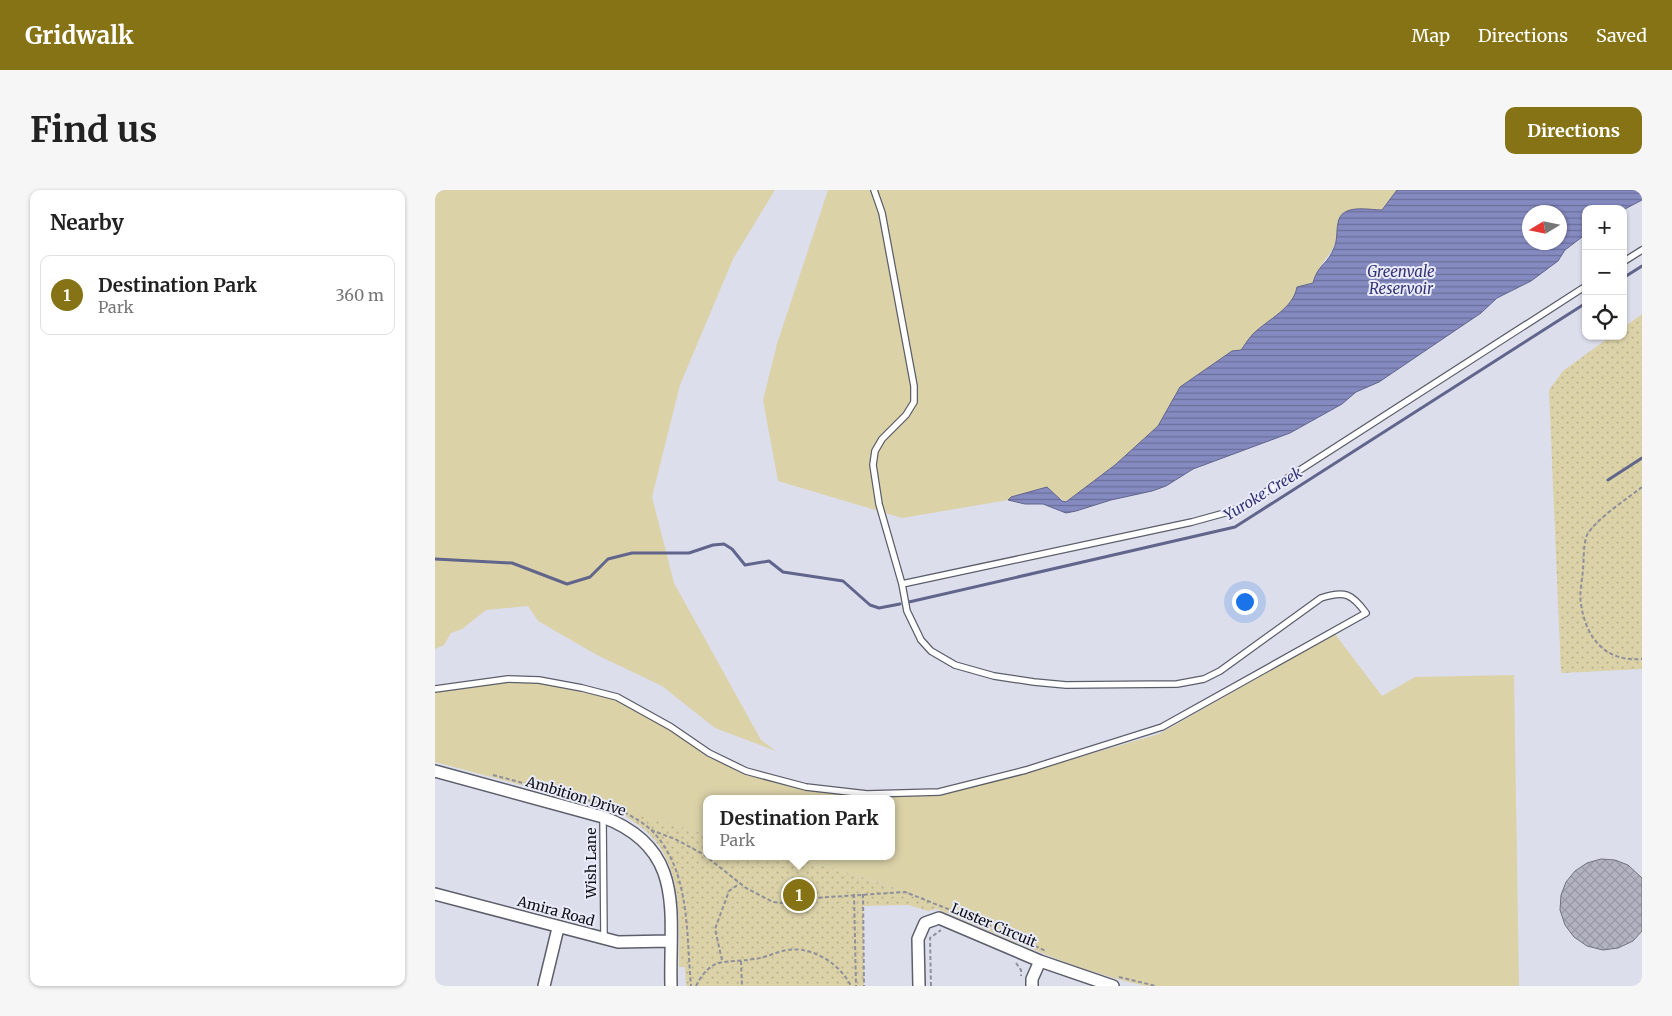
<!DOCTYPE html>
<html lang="en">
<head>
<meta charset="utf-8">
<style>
	:root { --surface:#fff; --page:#f6f6f6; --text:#222; --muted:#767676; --line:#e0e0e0; --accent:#867315 }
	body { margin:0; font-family:Merriweather,serif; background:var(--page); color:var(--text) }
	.controls { position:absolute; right:15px; top:15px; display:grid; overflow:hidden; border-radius:10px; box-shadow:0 1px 4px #0004 }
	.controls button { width:45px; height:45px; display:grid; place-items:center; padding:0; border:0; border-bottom:1px solid var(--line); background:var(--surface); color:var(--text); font:25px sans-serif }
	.compass { position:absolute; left:1087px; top:15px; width:45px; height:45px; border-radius:50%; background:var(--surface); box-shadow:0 1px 4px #0004; rotate:260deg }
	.you { position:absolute; left:809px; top:411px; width:18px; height:18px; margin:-12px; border:4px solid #fff; border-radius:50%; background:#1a73e8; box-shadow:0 0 0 8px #1a73e833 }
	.badge { display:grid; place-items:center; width:32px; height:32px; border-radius:50%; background:var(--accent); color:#fff; font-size:16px; font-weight:700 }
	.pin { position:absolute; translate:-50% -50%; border:2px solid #fff; box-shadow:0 1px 5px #0006 }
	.popup { position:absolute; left:268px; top:605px; width:192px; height:65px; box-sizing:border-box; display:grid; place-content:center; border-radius:10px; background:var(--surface); filter:drop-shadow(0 1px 4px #0005); font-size:16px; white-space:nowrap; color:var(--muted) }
	.popup b { font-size:19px; color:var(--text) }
	.popup::after { content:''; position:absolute; left:50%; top:100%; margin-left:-10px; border:10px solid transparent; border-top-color:var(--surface) }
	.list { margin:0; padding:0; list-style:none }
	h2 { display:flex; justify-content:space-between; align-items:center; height:65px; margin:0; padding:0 20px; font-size:21px }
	h2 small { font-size:16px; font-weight:400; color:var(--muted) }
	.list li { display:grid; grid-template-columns:32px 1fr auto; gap:15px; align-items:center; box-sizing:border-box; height:80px; margin:0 10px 10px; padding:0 10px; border:1px solid var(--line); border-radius:10px }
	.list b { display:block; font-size:19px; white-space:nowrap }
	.list p { margin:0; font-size:16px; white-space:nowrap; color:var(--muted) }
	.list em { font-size:16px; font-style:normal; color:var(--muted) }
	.icon { flex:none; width:28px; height:28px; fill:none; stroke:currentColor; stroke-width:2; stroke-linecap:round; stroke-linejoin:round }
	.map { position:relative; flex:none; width:1207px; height:796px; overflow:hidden; border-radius:10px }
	header { display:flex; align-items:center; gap:30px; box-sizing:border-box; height:70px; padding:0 25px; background:var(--accent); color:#fff }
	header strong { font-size:24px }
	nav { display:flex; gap:28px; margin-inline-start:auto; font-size:18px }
	.intro { display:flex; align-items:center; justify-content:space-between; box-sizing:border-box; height:120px; padding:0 30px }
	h1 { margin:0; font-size:35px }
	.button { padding:12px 22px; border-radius:10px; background:var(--accent); color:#fff; font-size:18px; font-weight:700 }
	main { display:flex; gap:30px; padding:0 30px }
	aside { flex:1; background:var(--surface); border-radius:10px; box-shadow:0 1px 4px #0004 }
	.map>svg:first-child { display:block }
	.grass { fill:#dbd2a8 }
	.park { fill:url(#park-dots) }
	.water { fill:url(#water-rules); stroke:#61658c; fill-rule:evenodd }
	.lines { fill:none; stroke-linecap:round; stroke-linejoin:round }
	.stream { stroke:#61658c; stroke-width:3 }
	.building { fill:url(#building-cross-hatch); stroke:#71727f }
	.service-casing { stroke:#5c5e6a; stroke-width:8 }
	.minor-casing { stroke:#5c5e6a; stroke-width:14 }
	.path { stroke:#8f909b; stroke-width:2; stroke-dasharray:4 2.5; stroke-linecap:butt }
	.service { stroke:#fff; stroke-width:5.5 }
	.minor { stroke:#fff; stroke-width:11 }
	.labels { text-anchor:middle; stroke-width:4; stroke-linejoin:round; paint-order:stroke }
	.street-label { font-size:14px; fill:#0e0f14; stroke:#e9ebf9 }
	.water-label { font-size:15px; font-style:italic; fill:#343376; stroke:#e9ebf9 }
</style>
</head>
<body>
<header>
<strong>Gridwalk</strong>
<nav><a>Map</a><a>Directions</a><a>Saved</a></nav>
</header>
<div class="intro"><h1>Find us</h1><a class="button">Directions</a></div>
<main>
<aside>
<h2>Nearby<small></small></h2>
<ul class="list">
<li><span class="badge">1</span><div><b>Destination Park</b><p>Park</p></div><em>360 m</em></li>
</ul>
</aside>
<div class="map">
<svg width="1207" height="796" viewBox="0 0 1207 796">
	<defs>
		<pattern id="park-dots" width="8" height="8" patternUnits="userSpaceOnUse" patternTransform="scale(1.25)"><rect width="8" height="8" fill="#dbd2a8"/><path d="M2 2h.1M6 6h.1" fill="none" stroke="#bbb390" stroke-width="1.8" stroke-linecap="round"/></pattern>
		<pattern id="water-rules" width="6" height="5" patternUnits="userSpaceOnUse" patternTransform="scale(1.25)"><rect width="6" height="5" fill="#858ac0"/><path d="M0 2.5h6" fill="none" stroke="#6b6f9b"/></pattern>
		<pattern id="building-cross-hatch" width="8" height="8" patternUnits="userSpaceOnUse" patternTransform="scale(1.25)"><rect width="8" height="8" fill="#b2b3c1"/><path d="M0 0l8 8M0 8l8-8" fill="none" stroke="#9899a5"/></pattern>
	</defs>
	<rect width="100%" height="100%" fill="#dcdeec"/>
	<path class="grass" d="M0 0H340L298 69 245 195 217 307 239 393 326 550 341 561 280 538 227 496 162 465 103 431 93 416 51 420 27 439 16 443 9 455 0 459Z
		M393 0H962L947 20H936L903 32C904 66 885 66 878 93L862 97 860 106 849 119 816 146 806 160 745 197 723 236 680 275 631 312 623 307 586 305 573 310 467 328 343 291 328 210 342 154Z
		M900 444 947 506 980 487 1079 485 1084 796H711C639 781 570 747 502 719L501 711 360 666H456V609H272L271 644 0 572V502L53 493H106L183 510 236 540 270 565 311 585 370 600 436 607 503 605 593 582 724 544Z"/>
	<path class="park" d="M1207 124V479L1126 483 1114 200 1128 181 1176 146H1188V138Z
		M180 619 271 644 272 666H360L501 711 502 719 493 721 473 715 428 716 429 796H251L250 777H244C244 729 249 674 209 639 200 632 189 626 180 619Z"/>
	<path class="water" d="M962 0H1207V10L1188 20 1151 19V44L1130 60 1123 71 1096 91 1062 108 1046 123 944 192 921 202 907 214 855 243 758 279 731 296 717 301 676 310 641 321 631 323 608 314H590L573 310 576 307 612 297 627 311 631 312 680 275 723 236 745 197 797 161 806 160C810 155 813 149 818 144 833 129 858 119 862 97L878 93C883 74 892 75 898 60 903 51 901 42 903 33 906 13 934 20 947 20ZM1094 22H1124V52H1094Z"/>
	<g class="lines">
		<path class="stream" d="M1188 88 1207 76
			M1173 290 1207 268
			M0 369 77 373 132 394 155 387 173 369 197 363H254L278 355 289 354 297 359 310 375 334 371 348 382 408 391 435 415 444 418 465 414
			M474 412 800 337 1151 113"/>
	</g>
	<path class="building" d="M1166 669 1180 670 1193 675 1207 688V741L1198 751 1183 758 1168 760 1152 756 1139 747 1130 735 1125 720 1126 705 1131 692 1140 681 1152 673Z"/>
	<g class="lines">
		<defs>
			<path id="service" d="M1188 72 1207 60
				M467 394 757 332 797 321 820 309 1151 96
				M0 499 73 489 104 490 147 498 182 507 236 537 274 563 311 581 371 597 432 604 504 602 591 580 727 537 931 423C917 404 910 400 886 408L785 481 769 489 742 494 631 495 599 492 559 486 520 475 496 461 486 450 472 421 467 394 444 314 438 275 440 261 447 249 471 225 479 212V196L447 23 439 0
				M168 627 169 749"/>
			<path id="minor" d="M0 581 168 627C252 659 234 723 236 796
				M0 704 183 752 235 751
				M109 796 123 738
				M484 796 483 749 490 733 504 728 605 771 678 796
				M597 796V789L605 771"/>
		</defs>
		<use href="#service" class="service-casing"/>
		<use href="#minor" class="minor-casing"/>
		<path class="path" d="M1207 297C1192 309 1161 329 1152 345 1148 355 1149 370 1148 380 1147 391 1144 404 1146 414 1151 449 1171 472 1207 469
			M58 585 175 616C189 622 204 629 215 639 256 678 251 744 256 796
			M216 640 240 649 268 664 311 698 338 712 348 713 379 708 470 702 556 736 611 761
			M419 704 421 796
			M428 704 429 796
			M287 770 280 739 294 701 304 694
			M306 771 307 796
			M581 773 586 780V786
			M684 787 721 796
			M261 796C277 765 290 774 319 769 330 768 341 762 352 760 378 756 405 774 416 796
			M496 796 495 748 506 740"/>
		<use href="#service" class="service"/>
		<use href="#minor" class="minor"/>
	</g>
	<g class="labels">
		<g class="street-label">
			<text transform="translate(141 606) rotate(17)" y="5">Ambition Drive</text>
			<text transform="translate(156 673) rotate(-90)" y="5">Wish Lane</text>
			<text transform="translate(121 721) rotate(15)" y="5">Amira Road</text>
			<text transform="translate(559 735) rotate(23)" y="5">Luster Circuit</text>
		</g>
		<g class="water-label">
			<text x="966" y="87">Greenvale<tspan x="966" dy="17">Reservoir</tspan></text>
			<text transform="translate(828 304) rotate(-31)" y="5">Yuroke Creek</text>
		</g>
	</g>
</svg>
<div class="controls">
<button>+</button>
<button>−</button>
<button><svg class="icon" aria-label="locate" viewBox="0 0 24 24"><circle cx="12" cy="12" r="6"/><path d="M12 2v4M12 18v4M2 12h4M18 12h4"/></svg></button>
</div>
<svg class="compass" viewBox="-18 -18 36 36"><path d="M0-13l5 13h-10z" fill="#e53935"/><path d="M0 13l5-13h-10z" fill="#767676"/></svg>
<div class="you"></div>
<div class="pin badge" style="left:364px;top:705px">1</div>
<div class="popup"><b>Destination Park</b>Park</div>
</div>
</main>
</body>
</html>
